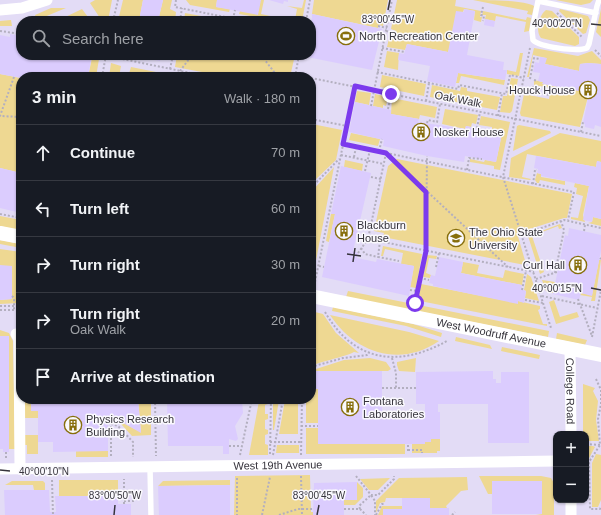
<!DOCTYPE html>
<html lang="en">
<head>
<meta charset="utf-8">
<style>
	:root { --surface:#171b24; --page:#20242c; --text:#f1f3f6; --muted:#9ea1a6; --line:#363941 }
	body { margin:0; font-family:Helvetica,sans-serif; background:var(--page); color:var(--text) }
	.controls { position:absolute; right:12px; bottom:12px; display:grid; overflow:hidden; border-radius:8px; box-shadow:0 1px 3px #0004 }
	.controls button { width:36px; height:36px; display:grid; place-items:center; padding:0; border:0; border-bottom:1px solid var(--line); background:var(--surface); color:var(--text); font:20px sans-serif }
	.stop { position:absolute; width:12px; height:12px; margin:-9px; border:3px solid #7c3aed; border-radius:50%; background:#fff }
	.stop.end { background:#7c3aed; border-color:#fff; box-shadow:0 1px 4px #0008 }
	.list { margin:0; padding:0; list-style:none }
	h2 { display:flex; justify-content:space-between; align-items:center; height:52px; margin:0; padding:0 16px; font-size:17px }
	h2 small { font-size:13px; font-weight:400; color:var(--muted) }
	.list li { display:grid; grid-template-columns:26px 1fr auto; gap:12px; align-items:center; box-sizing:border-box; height:56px; padding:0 16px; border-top:1px solid var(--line) }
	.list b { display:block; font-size:15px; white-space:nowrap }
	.list p { margin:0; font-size:13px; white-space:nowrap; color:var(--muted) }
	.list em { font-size:13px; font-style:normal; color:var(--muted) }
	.icon { flex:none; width:22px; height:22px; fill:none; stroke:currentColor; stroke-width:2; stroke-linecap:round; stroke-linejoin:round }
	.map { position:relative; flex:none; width:601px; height:515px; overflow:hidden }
	.search { position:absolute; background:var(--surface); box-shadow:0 1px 3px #0004; left:16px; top:16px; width:300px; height:44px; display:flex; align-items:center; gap:10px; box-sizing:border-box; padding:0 14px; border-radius:16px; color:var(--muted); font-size:15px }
	.panel { position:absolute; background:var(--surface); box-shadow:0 1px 3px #0004; left:16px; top:72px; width:300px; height:332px; border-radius:16px }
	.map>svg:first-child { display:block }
	.built { fill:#e3dcf6; fill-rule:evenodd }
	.green { fill:#eed892 }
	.building { fill:#dbccfe }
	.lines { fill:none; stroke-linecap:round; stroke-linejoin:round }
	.path { stroke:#b3afbf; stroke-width:2; stroke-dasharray:2 2; stroke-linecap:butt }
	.service { stroke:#fff; stroke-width:5.5 }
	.minor { stroke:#fff; stroke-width:11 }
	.tertiary { stroke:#fff; stroke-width:14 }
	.route { stroke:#7c3aed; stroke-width:5 }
	.ticks { fill:none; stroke:#36343c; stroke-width:1.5 }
	.labels { text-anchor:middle; stroke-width:3; stroke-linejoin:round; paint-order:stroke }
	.poi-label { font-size:11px; fill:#36343c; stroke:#faf9fd; text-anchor:start }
	.street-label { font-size:11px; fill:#36343c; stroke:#faf9fd }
	.ticks-label { font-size:10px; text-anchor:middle; fill:#36343c; stroke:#faf9fd; stroke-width:3; stroke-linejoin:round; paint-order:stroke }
</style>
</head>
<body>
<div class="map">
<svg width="601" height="515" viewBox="0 0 601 515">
	<rect width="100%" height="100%" fill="#efe9fd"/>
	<path class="built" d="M0 0H601V515H0ZM21 21H311V55H21ZM21 77H311V399H21ZM556 434H586V500H556Z"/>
	<path class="green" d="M95 0H112L108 21H102L90 3Z
		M123 0H143L139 21H118Z
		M163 0H172L170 9 176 12 175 21H158Z
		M186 0H217L216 7 230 9 229 12 190 5Z
		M261 0H264L261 14 280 18V21L239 14 240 11Z
		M304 0H306L302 21H284V19L295 20 297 9 287 6 302 8Z
		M314 0H388L383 26 379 25 378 28 312 14Z
		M397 0H456L455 6 481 11 480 17H482L481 22 474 20 475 11 464 9 448 52 407 44 405 50 387 47 390 34 395 35 396 31 391 29Z
		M473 0C486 0 525 0 534 6L532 15 527 14 528 11Z
		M556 0H593L590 3 581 5Z
		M51 8H66L37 20 35 15Z
		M82 9 91 21H57Z
		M560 9 588 16 590 20 586 33 583 34 559 11Z
		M601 9V37L596 32Z
		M546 10 552 11 579 37V44L575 46 541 38C535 31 539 15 546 10Z
		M483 11 526 20 527 17 531 18 529 31 524 32 526 22 496 16 495 21 485 19 486 15H482Z
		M185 13 223 20 229 21H184Z
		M11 20 12 26H0V21Z
		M534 48 578 56 592 51 601 60V64L588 63 580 64 579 71 545 64 546 58 533 55 529 77H527Z
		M387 51 399 53 398 70 384 67Z
		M520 53H523L519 76 507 74V70L516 72Z
		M177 55H295L290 77H229L175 67Z
		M92 58 99 59 96 77H88Z
		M111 63 121 66 119 77H109Z
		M131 67 181 77H128Z
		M458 73 505 80 504 85 461 76 459 83H456Z
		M0 74 21 78V173L0 168Z
		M382 75 426 84 424 96 380 87Z
		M511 78 518 79 512 111 510 113 500 112 503 96H507Z
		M534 80 589 93 580 127 521 116 520 113 524 94 549 99 551 88 534 85Z
		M432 85 460 91 461 87 467 88V91L500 97 497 110 430 97Z
		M357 91 371 93 369 105 355 102Z
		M375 94 388 97 386 106 383 105V108L373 106Z
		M392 98 437 107 435 118 420 115 419 119 391 114Z
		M445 109 478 115 476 124 472 123 471 127 466 126 465 129 442 124Z
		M481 116 510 122 500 170 494 169V166L470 162V159L484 162 485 160 496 162 502 134 492 131V127L479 125Z
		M312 124 342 130 336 160 313 182Z
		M519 125 550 131 551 133 513 151 517 126Z
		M351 133 380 139 378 146 349 140Z
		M560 133 601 141V162L597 161 596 167 527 154 522 177 531 179 530 180 509 177 511 158Z
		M397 159 572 194 567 218H564L517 233 526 264 525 265 383 237 384 233 374 231 388 166Z
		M345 160 363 164 362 171 344 167Z
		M334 167 313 276H311L312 191Z
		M537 173 541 174V177L565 181V185L540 180 539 183H537L535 180Z
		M575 183 589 186 583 215 585 222 571 219V217L578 218 583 196 576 194 577 188 574 187Z
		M331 214H335L329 242 326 241Z
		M0 216 21 220V231L0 226Z
		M593 217 601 219V226L588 223 592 222Z
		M560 224 562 228 559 229 558 226 532 236 544 272 540 274 528 236Z
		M0 240 21 244V248L0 244Z
		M383 246 422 254 416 288 410 287 414 266 401 264 403 253 385 249 383 256H381Z
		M0 249 21 252V274L18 275V285H21V302L19 303 0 304V300L12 299 0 265Z
		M427 255 437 256 436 259 429 258 426 273 431 275 430 278 423 277Z
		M599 260H601L595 301H591L592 297 580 295 581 293 592 295Z
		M463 262 479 265 477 273 503 278 505 270 524 274 522 285 461 273Z
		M527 274 531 277 539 301 525 298 526 291 524 290Z
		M542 280 555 282 553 293 546 291Z
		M421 284 517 303 518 301 540 306V309L538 310 543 324H547V326L420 301 418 299Z
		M348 291 549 331 548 337 346 297Z
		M554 300 560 317 577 312 579 317 556 324 549 302Z
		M333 307 413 324 442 333 441 337 406 326 332 311Z
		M311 311 323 314 336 333 359 353 354 352C350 355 325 361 316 364V357L311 355Z
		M330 315 409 332 439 341C400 368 355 353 330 315Z
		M0 330 9 333 13 341 15 449H9V336H0Z
		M557 333 587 340 585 345 556 339Z
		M456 337 490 345 492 349 455 341Z
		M502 347 540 355 539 359 501 351Z
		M370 358 386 362 391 369 388 371H316V369L344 360Z
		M416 358 415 372 399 371 397 365V362Z
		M583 384 595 388 593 391 598 401 596 420 599 441H586V434H583Z
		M311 389H318V423H306V399H311Z
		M24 399H31V411H38V418H24Z
		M138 399H151V435L132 436 121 424V422L141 432Z
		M268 400V404L265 405V414H268V419L265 420V429L268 430V434L265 435V444L268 445V455H249L259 401Z
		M273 400H279L274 430H273Z
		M285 400H298V434H279Z
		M306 428H318V444H405V454H306Z
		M24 435H38V454H27V445H24Z
		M431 439H440V451H437V453H412V444H425V442H431Z
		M277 445H299V453H276Z
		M586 446H593L595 447 587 462V479Z
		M76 451H108V457H76Z
		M596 454 601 455V500L598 507H592V463Z
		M310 475 311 512H313V515H234L235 476Z
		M479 476H541L551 478 554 483V515H536L542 514V481H492V494H488Z
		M467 477 468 490 461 491 446 506 447 508H430V498H386L385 502 380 503 376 513V501L399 478Z
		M390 478 378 490H369L360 479Z
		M59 480H118V496H59Z
		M230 480V485L158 486 163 481Z
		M12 481H43L45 483V490H34L33 485H5Z
		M357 482 363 488V497L355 505H344V500H357Z
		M382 506H402V509H384L383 515H378Z"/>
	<path class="building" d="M143 0H163L158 21H139Z
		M217 0H261L258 15 216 7Z
		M269 0H288V2L284 1 283 4Z
		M464 9 475 11 467 55 504 62 503 70H507L505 80 458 73 455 87 427 81 430 66 398 60 399 53 404 54 407 44 448 52 456 11 464 12Z
		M312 14 382 29 372 70 302 56 311 55Z
		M485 19 495 21 494 27 484 25Z
		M10 34 21 36V55H92L88 77 21 78 0 74V35L10 37Z
		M139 55H170L169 60 161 57 160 61 138 57Z
		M540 57 547 58 545 64 579 71 580 64 588 63 601 64V127L595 125 594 129 585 127V124L583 123 589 93 542 84 543 82 538 81 540 73 533 72 535 62 539 63Z
		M311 92H316V103H311Z
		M355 102 391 110V114L419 119 418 122 465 129 466 126 502 133 496 162 465 156 464 162 427 156 383 146 384 140 349 132Z
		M536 156 596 167 597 161 601 162V219L593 217 592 222 583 220 589 186 541 176V174L537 173 538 169 534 168Z
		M341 166 371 173 353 251 358 253 357 258 376 262 377 259 414 266 409 296 322 277 335 214H331Z
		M0 168 21 173V213L0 208Z
		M569 228 601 235V251L592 296 581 293 579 300 553 294 565 235 568 236Z
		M439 257 463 262 461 273 522 285 521 289 526 291 524 303 518 301V304L433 286V284L429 283 431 275 435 276Z
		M0 265 12 266V299L0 300Z
		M0 336H9V452H3V449H0Z
		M311 371H382V411H425V404H416V372L493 371V379H496V383H501V372H529V443H488V404H438V412H440V439H431V442H425V444H318V389H311Z
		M31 399H138L141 433 120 421V418H108V451L53 452V442H38V411H31Z
		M167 399H242L243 413 235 426 238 439 236 441 229 439V454H223V446H168Z
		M492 481H542V514H492Z
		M357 482V500H344V515H313L314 483Z
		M230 485V515H159L158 486Z
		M4 490H49L50 512H56L55 496H118V504H131V515H5Z
		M402 498H430V508H449V515H383V509H402Z"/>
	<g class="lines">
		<path class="path" d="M176 0 175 7 245 21
			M483 7 481 15 484 16 483 21
			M557 13 582 37
			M233 19 235 10
			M113 21 118 0
			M180 21 182 8
			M218 21 222 16
			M306 21 310 0
			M378 26 387 28
			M0 31 21 34
			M386 31 395 33
			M382 48 405 52
			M530 48 503 177 551 328
			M595 50 601 56
			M103 55 210 77
			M261 55 278 77
			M170 69 173 55
			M180 71 192 55
			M377 72 458 89 459 85 506 94 510 75 524 78
			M296 75 307 77
			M14 77 0 116 21 117
			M102 77 106 55
			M295 77 299 55
			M311 78 601 136
			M530 79 534 58 540 59
			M534 80 538 81
			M531 92 549 95 550 90 532 87
			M426 101 429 83
			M371 106 392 0
			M388 109 391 94
			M498 116 502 93
			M311 119 347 126
			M427 123 428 120 437 122 440 104
			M477 128 480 112
			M581 132 583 122
			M343 144 574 192 568 220
			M379 151 382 139
			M386 153 368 239 534 272
			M387 154 508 267
			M341 155 384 164
			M354 157 356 147
			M467 170 469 158 482 159
			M365 171 370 150
			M371 177 381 179
			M533 184 535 170H537
			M311 188 339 159
			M0 214 21 218
			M584 231 585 225
			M522 235 564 220 601 228
			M380 241 378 257 399 261
			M361 248 365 254 378 257
			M358 253 368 239
			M600 258 601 259
			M319 266 324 267
			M436 267 439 253
			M555 273 564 230 561 221
			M420 278 429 280
			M536 279 557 272
			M315 282 355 86
			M410 290 418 291
			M522 290 526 271
			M12 296 14 298V310
			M542 296 597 308
			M578 299 592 336
			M525 300 543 303
			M415 303 426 251 427 156
			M0 306H14
			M0 310H17
			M325 312C354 362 398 368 447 341
			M17 324V310L21 307
			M592 337 601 290
			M392 358 396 373V388
			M311 367 343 358 367 355 369 352
			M596 379 601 390V404L598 419 600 445 589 462 590 509H600L601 506
			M382 388H416
			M155 399 156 456
			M111 418V456
			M111 424 118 426 133 442V457
			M301 426H318
			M270 442H301
			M586 444 600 445
			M229 446H241
			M408 450H422V453
			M408 451V444
			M6 452V458
			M270 454 271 399
			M240 455 252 399
			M273 455 283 399
			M301 455 302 399
			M301 476 302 515
			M356 476 371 495H378L394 479V476
			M237 478V515
			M52 480 53 515
			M124 501H134
			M124 504V479
			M344 509H360L359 506 371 495 375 501V515
			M360 509 366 515
			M262 515 270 477
			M279 515 298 509H313
			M376 515 382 504H385
			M452 515 455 512"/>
		<path class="service" d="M596 13 538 1 532 31 533 40C539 47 578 52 587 48L589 44 597 6 599 0
			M150 467 151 515"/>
		<g class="minor">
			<path d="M0 10 22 8 47 0"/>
			<path d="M16 334 19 339 20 469"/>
			<path id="s1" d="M570 349 571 434"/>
			<path id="s2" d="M0 469 556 461"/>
			<path d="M571 515V500"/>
		</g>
		<g class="tertiary">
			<path d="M0 233 21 237"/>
			<path id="s3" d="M311 296 601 355"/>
		</g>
	</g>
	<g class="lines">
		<path class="route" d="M391 94 355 86 343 144 386 153 426 192V251L415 303"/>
	</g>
	<path class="ticks" d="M388 10 390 0M591 24 601 25M347 254 361 256M353 262 355 248M591 288 601 290M0 470 10 471M114 515 115 505M317 515 319 505"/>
	<defs>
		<symbol id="stadium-ring" viewBox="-11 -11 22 22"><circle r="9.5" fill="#faf9fd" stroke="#876e0c" stroke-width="1.5"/><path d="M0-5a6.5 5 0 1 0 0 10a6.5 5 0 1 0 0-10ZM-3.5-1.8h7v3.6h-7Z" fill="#876e0c"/></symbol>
		<symbol id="building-ring" viewBox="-11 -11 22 22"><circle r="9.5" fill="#faf9fd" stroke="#876e0c" stroke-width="1.5"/><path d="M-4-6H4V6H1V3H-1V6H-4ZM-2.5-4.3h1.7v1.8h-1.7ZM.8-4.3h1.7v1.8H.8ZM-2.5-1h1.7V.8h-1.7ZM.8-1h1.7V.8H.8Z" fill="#876e0c"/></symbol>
		<symbol id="university-ring" viewBox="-11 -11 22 22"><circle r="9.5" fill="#faf9fd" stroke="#876e0c" stroke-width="1.5"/><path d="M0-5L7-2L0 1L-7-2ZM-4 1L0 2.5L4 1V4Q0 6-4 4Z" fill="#876e0c"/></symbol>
	</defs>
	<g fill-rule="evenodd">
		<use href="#stadium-ring" x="336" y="26" width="20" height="20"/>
		<use href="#building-ring" x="578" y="80" width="20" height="20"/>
		<use href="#building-ring" x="411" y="122" width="20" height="20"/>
		<use href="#building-ring" x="334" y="221" width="20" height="20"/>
		<use href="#university-ring" x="446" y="228" width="20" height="20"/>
		<use href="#building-ring" x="568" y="255" width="20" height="20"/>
		<use href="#building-ring" x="340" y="397" width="20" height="20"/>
		<use href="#building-ring" x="63" y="415" width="20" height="20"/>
	</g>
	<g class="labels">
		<g class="poi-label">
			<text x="359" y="40">North Recreation Center</text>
			<text x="575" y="94" text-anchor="end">Houck House</text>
			<text x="434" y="136">Nosker House</text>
			<text x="357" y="229">Blackburn<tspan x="357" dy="13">House</tspan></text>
			<text x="469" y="236">The Ohio State<tspan x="469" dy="13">University</tspan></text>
			<text x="565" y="269" text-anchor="end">Curl Hall</text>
			<text x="363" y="405">Fontana<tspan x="363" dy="13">Laboratories</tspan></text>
			<text x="86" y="423">Physics Research<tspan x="86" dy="13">Building</tspan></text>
		</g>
		<g class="street-label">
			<text transform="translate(458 99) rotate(11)" y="4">Oak Walk</text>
			<text dy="4" stroke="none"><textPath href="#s3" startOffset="184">West Woodruff Avenue</textPath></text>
			<text dy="4" stroke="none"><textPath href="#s1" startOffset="42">College Road</textPath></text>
			<text dy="4" stroke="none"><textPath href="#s2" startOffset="278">West 19th Avenue</textPath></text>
		</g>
	</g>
	<g class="ticks-label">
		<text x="388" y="23">83°00'45"W</text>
		<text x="557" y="27">40°00'20"N</text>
		<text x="557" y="292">40°00'15"N</text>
		<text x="44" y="475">40°00'10"N</text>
		<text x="115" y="499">83°00'50"W</text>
		<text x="319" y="499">83°00'45"W</text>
	</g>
</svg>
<div class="controls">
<button>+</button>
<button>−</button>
</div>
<div class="stop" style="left:415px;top:303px"></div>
<div class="stop end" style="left:391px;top:94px"></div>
<div class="search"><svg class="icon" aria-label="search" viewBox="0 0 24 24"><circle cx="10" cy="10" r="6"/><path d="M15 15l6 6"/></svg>Search here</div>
<section class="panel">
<h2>3 min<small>Walk · 180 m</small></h2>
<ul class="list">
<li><svg class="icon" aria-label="ahead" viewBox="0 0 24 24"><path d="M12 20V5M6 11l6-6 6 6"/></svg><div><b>Continue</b></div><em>70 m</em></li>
<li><svg class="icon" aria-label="left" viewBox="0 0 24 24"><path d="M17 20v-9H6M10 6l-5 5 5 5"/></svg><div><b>Turn left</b></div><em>60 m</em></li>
<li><svg class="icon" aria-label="right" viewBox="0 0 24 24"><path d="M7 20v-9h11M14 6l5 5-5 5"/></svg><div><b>Turn right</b></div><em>30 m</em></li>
<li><svg class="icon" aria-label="right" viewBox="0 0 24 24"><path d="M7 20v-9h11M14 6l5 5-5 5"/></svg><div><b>Turn right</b><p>Oak Walk</p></div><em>20 m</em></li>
<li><svg class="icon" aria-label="arrive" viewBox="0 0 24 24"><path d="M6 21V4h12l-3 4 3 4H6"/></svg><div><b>Arrive at destination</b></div></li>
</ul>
</section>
</div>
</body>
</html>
